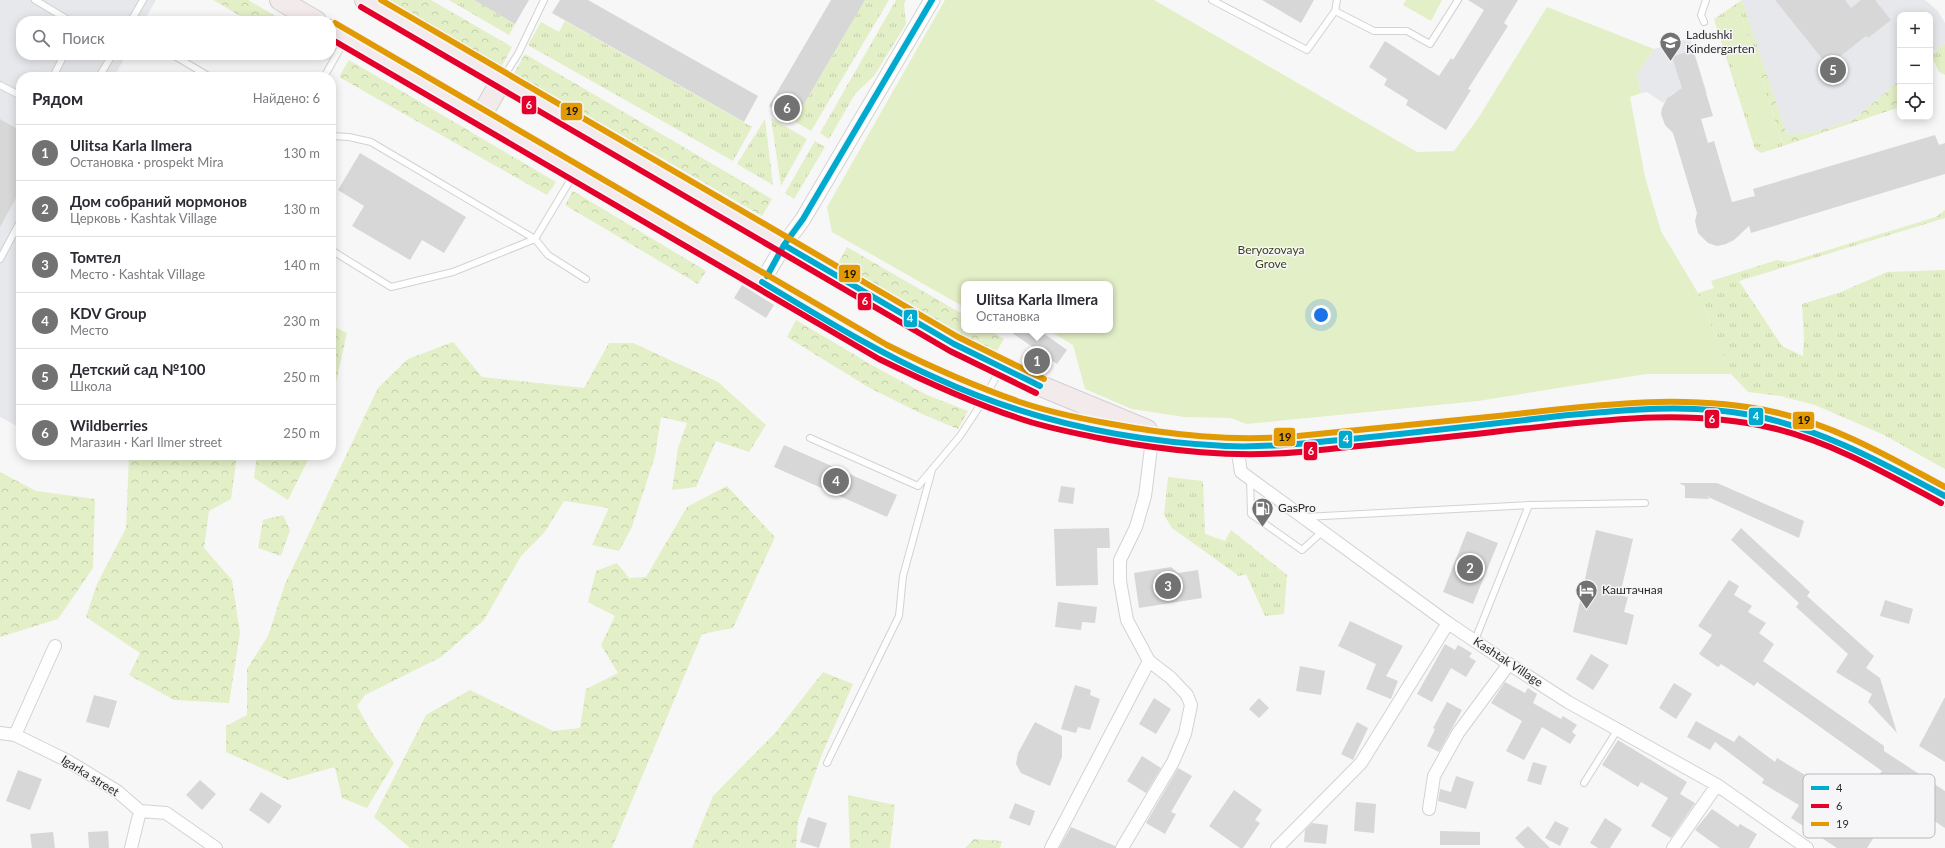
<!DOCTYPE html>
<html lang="ru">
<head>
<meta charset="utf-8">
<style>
	:root { --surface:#fff; --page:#f2f2f3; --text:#2b2b33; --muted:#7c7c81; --line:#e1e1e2; --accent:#727272 }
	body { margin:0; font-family:Lato,sans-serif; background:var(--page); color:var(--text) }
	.controls { position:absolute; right:12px; top:12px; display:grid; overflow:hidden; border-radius:8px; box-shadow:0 2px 10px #0003 }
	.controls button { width:36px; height:36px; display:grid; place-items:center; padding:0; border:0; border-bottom:1px solid var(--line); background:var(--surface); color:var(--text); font:20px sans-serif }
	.you { position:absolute; left:1321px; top:315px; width:14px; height:14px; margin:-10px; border:3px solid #fff; border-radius:50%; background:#1a73e8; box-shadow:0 0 0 6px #1a73e833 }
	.badge { display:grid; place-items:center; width:26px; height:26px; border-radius:50%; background:var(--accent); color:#fff; font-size:13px; font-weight:700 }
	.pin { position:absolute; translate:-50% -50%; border:2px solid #fff; box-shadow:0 1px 4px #0006 }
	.popup { position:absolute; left:961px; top:281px; width:152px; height:52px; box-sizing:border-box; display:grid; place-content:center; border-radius:8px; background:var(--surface); filter:drop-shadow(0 1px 3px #0005); font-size:13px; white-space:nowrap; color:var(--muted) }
	.popup b { font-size:15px; color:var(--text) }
	.popup::after { content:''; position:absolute; left:50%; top:100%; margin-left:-8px; border:8px solid transparent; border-top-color:var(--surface) }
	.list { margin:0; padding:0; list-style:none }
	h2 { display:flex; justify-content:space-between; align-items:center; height:52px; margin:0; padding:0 16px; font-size:17px }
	h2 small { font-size:13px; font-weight:400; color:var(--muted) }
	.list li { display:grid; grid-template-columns:26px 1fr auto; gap:12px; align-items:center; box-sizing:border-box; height:56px; padding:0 16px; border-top:1px solid var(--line) }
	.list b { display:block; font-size:15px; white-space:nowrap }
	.list p { margin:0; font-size:13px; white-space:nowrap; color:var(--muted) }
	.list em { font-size:13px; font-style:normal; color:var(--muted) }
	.icon { flex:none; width:22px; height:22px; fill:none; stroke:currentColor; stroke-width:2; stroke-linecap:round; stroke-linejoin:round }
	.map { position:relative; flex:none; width:1945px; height:848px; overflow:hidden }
	.search { position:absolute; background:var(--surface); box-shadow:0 2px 10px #0003; left:16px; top:16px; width:320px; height:44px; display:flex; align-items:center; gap:10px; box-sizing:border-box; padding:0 14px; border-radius:16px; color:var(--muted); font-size:15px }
	.panel { position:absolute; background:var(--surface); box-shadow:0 2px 10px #0003; left:16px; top:72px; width:320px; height:388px; border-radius:16px }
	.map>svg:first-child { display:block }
	.built { fill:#e6e8ec }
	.grass { fill:url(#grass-tufts) }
	.forest { fill:url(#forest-crowns) }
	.green { fill:#e3efc7 }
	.building { fill:#d7d7d7 }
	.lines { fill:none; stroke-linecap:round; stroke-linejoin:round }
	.service-casing { stroke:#d2d2d2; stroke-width:8 }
	.minor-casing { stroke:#d2d2d2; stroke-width:14 }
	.tertiary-casing { stroke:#d2d2d2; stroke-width:17 }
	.primary-casing { stroke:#d1d1d1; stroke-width:22 }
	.service { stroke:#fefefe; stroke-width:6 }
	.minor { stroke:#fefefe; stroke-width:12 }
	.tertiary { stroke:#fefefe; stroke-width:15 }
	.primary { stroke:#f3eaec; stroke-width:20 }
	.bus-1-casing { stroke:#f6f6f8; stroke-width:9 }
	.bus-2-casing { stroke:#f6f6f8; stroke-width:9 }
	.bus-3-casing { stroke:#f6f6f8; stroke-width:9 }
	.bus-1 { stroke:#00a9ce; stroke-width:6 }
	.bus-2 { stroke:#e4002b; stroke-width:6 }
	.bus-3 { stroke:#e29a04; stroke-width:6 }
	.labels { text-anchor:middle; stroke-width:3; stroke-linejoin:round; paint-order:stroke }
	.poi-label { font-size:12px; fill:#2a2a2b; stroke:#f6f6f8; text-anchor:start }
	.park-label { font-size:12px; fill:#37450c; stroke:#f6f6f8 }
	.street-label { font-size:12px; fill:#2a2a2b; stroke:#f6f6f8 }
	.key { fill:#f6f6f8; stroke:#b9b9ba; stroke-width:1 }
	.key-label { font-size:11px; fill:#2a2a2b }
	.line-badge { stroke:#f6f6f8; stroke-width:1.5 }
	.badge-label { font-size:11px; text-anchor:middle; font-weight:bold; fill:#fff }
	.pale-badge-label { font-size:11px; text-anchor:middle; font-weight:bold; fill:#111 }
</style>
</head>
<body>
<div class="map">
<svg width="1945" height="848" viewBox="0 0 1945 848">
	<defs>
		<pattern id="grass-tufts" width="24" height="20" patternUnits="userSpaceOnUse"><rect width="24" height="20" fill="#e3efc7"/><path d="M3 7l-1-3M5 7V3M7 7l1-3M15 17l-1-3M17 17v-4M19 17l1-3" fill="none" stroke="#c3cdab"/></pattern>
		<pattern id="forest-crowns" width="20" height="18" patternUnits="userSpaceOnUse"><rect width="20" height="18" fill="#e3efc7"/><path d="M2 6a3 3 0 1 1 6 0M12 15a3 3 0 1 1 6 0" fill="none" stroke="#c3cdab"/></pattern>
	</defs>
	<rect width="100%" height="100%" fill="#f7f7f7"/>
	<path class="built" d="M0 0H156L144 21H21V55H126L114 77H21V428L0 417Z
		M1742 0H1925L1938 11 1945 23V43L1930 55V15H1900V80L1853 120 1815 132 1787 135Z
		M1690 38 1707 93 1701 95 1682 89 1671 94 1663 103 1647 92 1641 93 1637 74 1654 49Z"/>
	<path class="grass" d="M449 0H474L515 24 509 35Z
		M865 0H889L811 131 794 121Z
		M896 0H906L904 4 906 24 874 76 855 94 829 139 820 133Z
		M1742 0 1762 60 1756 62 1741 15 1719 22 1758 144 1780 137 1783 146 1761 153 1755 149 1714 19Z
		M565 21 752 127 733 161 528 45 541 22 559 32Z
		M1945 43V75L1939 72 1931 55Z
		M771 118 807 139 781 186Z
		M765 119 773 185 737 164Z
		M815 141 825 147 794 199 785 193Z
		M1945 210V218L1739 281 1782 346 1803 356 1804 337 1802 304 1841 292 1887 272 1945 270V469L1882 434 1815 405 1780 396 1748 392 1731 374 1698 293 1714 288 1711 281 1777 260 1789 262 1936 217Z
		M1168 477 1203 481 1205 534 1225 541 1231 530 1287 575 1284 614 1265 616 1246 574 1239 576 1172 528 1164 515Z"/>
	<path class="forest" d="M213 0H248L284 21H249Z
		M388 0H431L512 47 502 66Z
		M525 54 772 199 762 216 514 73Z
		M349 60 556 182 547 195 339 77Z
		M1762 60 1787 135 1815 132 1853 120 1900 80V107L1783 146 1756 62Z
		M573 191 706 271 698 284 565 205Z
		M847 247 964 315V330H989L1004 339 993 357 837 265Z
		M796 320 877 368 927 395 968 411 958 429 922 414 868 387 787 337Z
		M331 325 347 333 331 404Z
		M453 342 482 377 584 388 609 343H633L718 382 766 425 749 452 716 441 696 487 672 490 678 448 687 423 661 417 655 456 632 527 619 551 592 545 609 508 564 501 544 533 521 556 484 620 441 657 365 695 357 706 372 733 394 763 367 808 342 798 335 767 288 780 226 752V726L247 715V669L268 636 285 584 378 388 408 359Z
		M126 455H237L231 499 209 511 204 548 232 580 240 633 229 703 174 700 129 675 140 653 86 617 97 584 126 528 129 457Z
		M257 455 310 456 288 500 254 478Z
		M0 472 36 491 95 499 93 568 58 619 0 637Z
		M727 486 775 537 733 628 702 634 612 848H410L374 817 426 715 470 690 553 731 580 728 586 689 618 673 601 645 615 616 588 602 596 571 617 563 629 578 646 577 687 507Z
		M283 515 290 530 281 556 258 548 263 520Z
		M823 672 853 684 822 754 798 821 796 848H692L713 796 776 732Z
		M848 795 895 805 890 848H850Z
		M974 839 1002 841 1000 848H965Z"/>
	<path class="green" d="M945 0H1154L1417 152 1454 151 1477 120 1547 7 1654 49 1637 74 1641 93 1630 97 1645 177 1661 231 1698 293 1731 374H1646L1478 401 1247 424 1230 418 1184 417 1132 409 1085 389 1073 345 1048 330H1110V284H964V307L832 232 827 207Z
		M1406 0H1442L1431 21 1403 5Z
		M1741 15 1780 137 1758 144 1719 22Z"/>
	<path class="building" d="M474 0H529L515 24Z
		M560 0H588L758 96 744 122 552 13Z
		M831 0H865L794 121 769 106Z
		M1262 0H1314L1301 23Z
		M1468 0H1518L1504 23 1508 26 1468 89 1471 90 1446 130 1406 105 1408 100 1384 85 1387 79 1369 67 1385 41 1439 76 1451 58 1453 60 1484 10Z
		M1775 0H1845L1851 8 1861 0H1875L1891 20 1868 38 1866 36 1828 66Z
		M1693 50 1713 116 1701 119 1708 143 1714 141 1732 202 1755 196 1753 189 1935 135 1939 145 1945 143V174L1751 233 1749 226 1734 240 1726 244 1717 246 1708 243 1698 233 1695 221 1697 213 1673 133 1665 125 1661 114 1662 108 1667 98 1682 88 1672 57Z
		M0 119 21 131V189L0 227Z
		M360 153 466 217 444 253 422 240 410 260 352 226 364 206 338 190Z
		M742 285 774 305 766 318 734 298Z
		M1008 330H1039L1067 350 1057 364Z
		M784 445 897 495 887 517 774 467Z
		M1679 483H1717L1804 521 1799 538 1706 496 1710 499 1685 498V486Z
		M1061 486 1075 488 1073 504 1058 502Z
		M1109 528 1110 548H1097L1098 585 1056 586 1054 529Z
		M1741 528 1810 592 1807 596 1874 656 1866 668 1880 678 1897 733 1868 702 1872 694 1836 672 1848 654 1796 607 1799 603 1731 540Z
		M1596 530 1633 539 1620 595 1628 597 1624 612 1634 615 1627 645 1573 632Z
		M1467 531 1498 543 1473 604 1443 592Z
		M1171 567 1178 573 1198 570 1202 598 1139 608 1134 573Z
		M1729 580 1739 586 1734 595 1752 606 1748 612 1766 623 1759 633 1774 644 1763 661 1884 746V751L1945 791V828L1874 782 1882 771 1757 682 1754 686 1721 664 1718 667 1699 654 1712 635 1698 626Z
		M1885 600 1913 609 1909 624 1880 616Z
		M1058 602 1097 607 1095 623 1082 622 1081 630 1055 627Z
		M1350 621 1403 646 1386 676 1398 681 1391 699 1366 689 1376 664 1338 646Z
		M1445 644 1455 650 1458 645 1472 653 1469 657 1476 661 1466 677 1451 668 1432 702 1417 694Z
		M1591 654 1609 665 1593 690 1576 679Z
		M1300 666 1325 671 1321 695 1296 691Z
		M1505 682 1525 693 1528 688 1537 694 1533 703 1561 719 1563 716 1577 725 1572 732 1576 735 1570 744 1542 727 1524 760 1506 751 1522 721 1491 703Z
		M1674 683 1692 694 1676 719 1659 708Z
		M1075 685 1091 690 1090 695 1100 699 1090 730 1078 727 1076 733 1061 729Z
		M94 695 117 701 109 728 86 722Z
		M1945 697V762L1919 746Z
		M1154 698 1171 709 1156 734 1139 724Z
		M1259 698 1269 708 1259 718 1249 709Z
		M1447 702 1462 710 1439 752 1427 746 1435 729 1433 728Z
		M1696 721 1734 742 1739 735 1775 762 1777 758 1805 775 1806 773 1834 790 1825 804 1874 837 1867 848H1837L1791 818 1799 805 1762 783 1764 779 1715 742 1710 750 1687 737Z
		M1035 722 1062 736V757L1050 786 1021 773 1016 764 1018 753Z
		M1357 722 1368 728 1353 760 1341 754Z
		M1618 740 1687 782 1680 794 1695 803 1671 838 1651 826 1668 798 1641 782 1638 787 1602 765Z
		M1142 756 1161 768 1146 793 1127 781Z
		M1533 762 1547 766 1541 785 1527 781Z
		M1178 768 1192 776 1171 812 1176 814 1165 834 1146 823Z
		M18 770 42 779 30 810 6 801Z
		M1456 776 1474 782 1466 809 1438 801 1440 789 1451 792Z
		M200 780 216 794 202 810 186 795Z
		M1234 790 1262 810 1255 820 1260 823 1243 848H1240L1209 826Z
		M261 792 282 806 269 824 249 810Z
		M1356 802 1376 804 1374 833 1354 831Z
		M1015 803 1035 811 1030 826 1009 818Z
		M1712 809 1738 827 1740 824 1757 834 1749 848H1720L1695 830Z
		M808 817 827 823 819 848 800 842Z
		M1605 818 1622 829 1610 848H1598L1590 843Z
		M1555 821 1569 828 1560 846 1545 838Z
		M1312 823 1328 825 1326 844 1304 842 1305 830Z
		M1528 826 1550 848H1525L1515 838Z
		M1071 827 1115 846V848H1059Z
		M108 831 109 848H89L88 832Z
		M1440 831 1480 832V845H1440Z
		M53 832 55 848H32L30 834Z"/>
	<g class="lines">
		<defs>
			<path id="service" d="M35 0 70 21
				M1212 0 1307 50 1335 11
				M1337 0 1335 11 1374 31H1407L1430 44 1458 0
				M131 21 143 0
				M1704 22 1701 15 1706 0
				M173 55 210 77
				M504 76 518 54 544 0
				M53 77 64 55
				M99 77 112 55
				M324 77 345 40
				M0 85 21 96
				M331 136 349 137 371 142 535 239 548 255 586 279
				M331 250 391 287 453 272 535 239 574 174
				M0 259 21 220
				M810 438 918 486 960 436 985 398 1000 369
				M1250 479 1251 514 1302 550 1323 531
				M1305 517 1529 505 1645 503
				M1475 640 1529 505
				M827 763 899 616 903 576 932 470
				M1584 783 1618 729"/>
			<path id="minor" d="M1237 447 1241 472 1448 623 1509 664 1568 702 1717 785 1807 848
				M0 733 15 735 68 761 117 791 140 811 166 813 216 848
				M15 735 55 646
				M1429 809 1434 776 1458 733 1509 664
				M131 848 140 811
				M1051 848 1149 661
				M1122 848 1173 762 1185 734 1191 705 1187 695 1171 678 1149 661 1127 620 1120 581V560L1136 527 1145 496 1152 440
				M1277 848 1361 763 1448 623
				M1673 848 1717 785"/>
			<path id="tertiary" d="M762 282 784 245 803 219 932 0"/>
			<path id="primary" d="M280 0 316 21
				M365 0 502 79 596 136 954 344 1024 379 1147 430
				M331 30 883 352C925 373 966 391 1010 407 1039 418 1070 424 1100 430 1145 439 1191 446 1237 447 1270 448 1303 443 1336 440 1398 434 1460 428 1522 421 1597 412 1672 404 1747 415 1819 426 1882 462 1945 496
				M480 118 502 79"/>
		</defs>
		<use href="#service" class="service-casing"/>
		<use href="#minor" class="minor-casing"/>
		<use href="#tertiary" class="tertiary-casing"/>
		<use href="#primary" class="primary-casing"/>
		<use href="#service" class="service"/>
		<use href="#minor" class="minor"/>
		<use href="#tertiary" class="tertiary"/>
		<use href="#primary" class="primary"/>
		<defs>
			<path id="bus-1" d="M784 245 954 344 1040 386
				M767 276 784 245 803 219 932 0
				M762 282C819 316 875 351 936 378 1027 420 1125 441 1225 446 1270 448 1316 442 1361 438 1427 431 1493 424 1559 416 1622 410 1688 403 1751 415 1820 428 1883 463 1945 496"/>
			<path id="bus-2" d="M361 7 950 351 1036 393
				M331 39 879 359C924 381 970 402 1018 418 1046 428 1075 433 1104 439 1169 451 1233 458 1300 452 1367 445 1434 439 1501 431 1590 422 1683 407 1772 428 1832 442 1887 474 1941 503"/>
			<path id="bus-3" d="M381 0 958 337 1044 379
				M335 23 887 345C931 367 976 387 1023 403 1050 412 1078 418 1106 423 1170 435 1233 442 1298 436 1365 429 1431 423 1498 416 1589 406 1683 392 1774 412 1835 425 1891 458 1945 487"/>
		</defs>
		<use href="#bus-1" class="bus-1-casing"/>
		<use href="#bus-2" class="bus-2-casing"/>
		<use href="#bus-3" class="bus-3-casing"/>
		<use href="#bus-1" class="bus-1"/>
		<use href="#bus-2" class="bus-2"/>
		<use href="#bus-3" class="bus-3"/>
	</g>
	<defs>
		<symbol id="school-pin" viewBox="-11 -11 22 30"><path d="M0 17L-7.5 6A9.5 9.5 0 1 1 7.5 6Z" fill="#727272" stroke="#f6f6f8"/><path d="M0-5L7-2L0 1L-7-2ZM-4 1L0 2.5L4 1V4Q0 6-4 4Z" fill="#fff"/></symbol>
		<symbol id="fuel-pin" viewBox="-11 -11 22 30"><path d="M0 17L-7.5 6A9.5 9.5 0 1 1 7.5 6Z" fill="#727272" stroke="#f6f6f8"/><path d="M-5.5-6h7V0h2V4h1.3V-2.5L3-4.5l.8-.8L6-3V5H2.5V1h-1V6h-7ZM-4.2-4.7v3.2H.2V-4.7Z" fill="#fff"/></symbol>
		<symbol id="hotel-pin" viewBox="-11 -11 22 30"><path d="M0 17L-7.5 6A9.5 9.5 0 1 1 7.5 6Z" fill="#727272" stroke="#f6f6f8"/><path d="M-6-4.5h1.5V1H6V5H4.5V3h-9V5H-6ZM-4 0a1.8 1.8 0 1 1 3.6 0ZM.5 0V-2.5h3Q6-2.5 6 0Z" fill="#fff"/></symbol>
	</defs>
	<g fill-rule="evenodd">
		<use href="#school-pin" x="1658" y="30" width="25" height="34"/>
		<use href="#fuel-pin" x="1250" y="496" width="25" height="34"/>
		<use href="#hotel-pin" x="1574" y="578" width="25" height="34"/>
	</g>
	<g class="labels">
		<g class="poi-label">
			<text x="1686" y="39">Ladushki<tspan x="1686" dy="14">Kindergarten</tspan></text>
			<text x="1278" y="512">GasPro</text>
			<text x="1602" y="594">Каштачная</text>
		</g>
		<g class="park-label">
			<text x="1271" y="254">Beryozovaya<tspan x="1271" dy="14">Grove</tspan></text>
		</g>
		<g class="street-label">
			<text transform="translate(1508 662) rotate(33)" y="4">Kashtak Village</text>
			<text transform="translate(90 776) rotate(32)" y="4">Igarka street</text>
		</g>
	</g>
	<rect x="1803" y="774" width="132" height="64" rx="6" class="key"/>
	<rect x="1811" y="786" width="18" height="4" fill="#00a9ce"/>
	<rect x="1811" y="804" width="18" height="4" fill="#e4002b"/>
	<rect x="1811" y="822" width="18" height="4" fill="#e29a04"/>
	<g class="key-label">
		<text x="1836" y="792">4</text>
		<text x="1836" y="810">6</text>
		<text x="1836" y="828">19</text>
	</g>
	<g class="line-badge">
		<rect x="521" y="95" width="16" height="20" rx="4" fill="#e4002b"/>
		<rect x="560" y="102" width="23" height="19" rx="4" fill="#e29a04"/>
		<rect x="838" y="264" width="23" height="19" rx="4" fill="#e29a04"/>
		<rect x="857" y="292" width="15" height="19" rx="4" fill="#e4002b"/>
		<rect x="903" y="309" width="15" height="19" rx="4" fill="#00a9ce"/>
		<rect x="1748" y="407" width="16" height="19" rx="4" fill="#00a9ce"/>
		<rect x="1704" y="409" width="16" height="20" rx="4" fill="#e4002b"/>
		<rect x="1792" y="411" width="23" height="19" rx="4" fill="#e29a04"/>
		<rect x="1273" y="427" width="23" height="20" rx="4" fill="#e29a04"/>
		<rect x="1338" y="430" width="15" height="19" rx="4" fill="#00a9ce"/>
		<rect x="1303" y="441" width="15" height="20" rx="4" fill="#e4002b"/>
	</g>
	<g class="badge-label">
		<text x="529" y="109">6</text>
		<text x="865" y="305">6</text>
		<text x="910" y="322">4</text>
		<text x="1756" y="420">4</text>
		<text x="1712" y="423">6</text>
		<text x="1346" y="443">4</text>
		<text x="1311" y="455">6</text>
	</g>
	<g class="pale-badge-label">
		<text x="572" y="115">19</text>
		<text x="850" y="278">19</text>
		<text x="1804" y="424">19</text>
		<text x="1285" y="441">19</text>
	</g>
</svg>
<div class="controls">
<button>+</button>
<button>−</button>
<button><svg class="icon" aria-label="locate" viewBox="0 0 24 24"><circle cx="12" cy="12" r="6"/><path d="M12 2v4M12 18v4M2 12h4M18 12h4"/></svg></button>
</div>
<div class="you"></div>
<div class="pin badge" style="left:1037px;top:361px">1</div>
<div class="popup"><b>Ulitsa Karla Ilmera</b>Остановка</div>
<div class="pin badge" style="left:1470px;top:568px">2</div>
<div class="pin badge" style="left:1168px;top:586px">3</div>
<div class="pin badge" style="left:836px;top:481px">4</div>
<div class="pin badge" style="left:1833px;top:70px">5</div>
<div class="pin badge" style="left:787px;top:108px">6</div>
<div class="search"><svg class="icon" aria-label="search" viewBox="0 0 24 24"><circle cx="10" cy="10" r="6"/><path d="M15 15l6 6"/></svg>Поиск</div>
<section class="panel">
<h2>Рядом<small>Найдено: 6</small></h2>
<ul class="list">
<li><span class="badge">1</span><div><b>Ulitsa Karla Ilmera</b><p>Остановка · prospekt Mira</p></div><em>130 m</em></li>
<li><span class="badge">2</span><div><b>Дом собраний мормонов</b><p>Церковь · Kashtak Village</p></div><em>130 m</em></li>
<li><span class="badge">3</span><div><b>Томтел</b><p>Место · Kashtak Village</p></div><em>140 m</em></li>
<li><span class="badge">4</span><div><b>KDV Group</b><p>Место</p></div><em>230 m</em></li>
<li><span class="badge">5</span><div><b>Детский сад №100</b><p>Школа</p></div><em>250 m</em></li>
<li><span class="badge">6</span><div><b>Wildberries</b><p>Магазин · Karl Ilmer street</p></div><em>250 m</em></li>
</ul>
</section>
</div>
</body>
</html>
